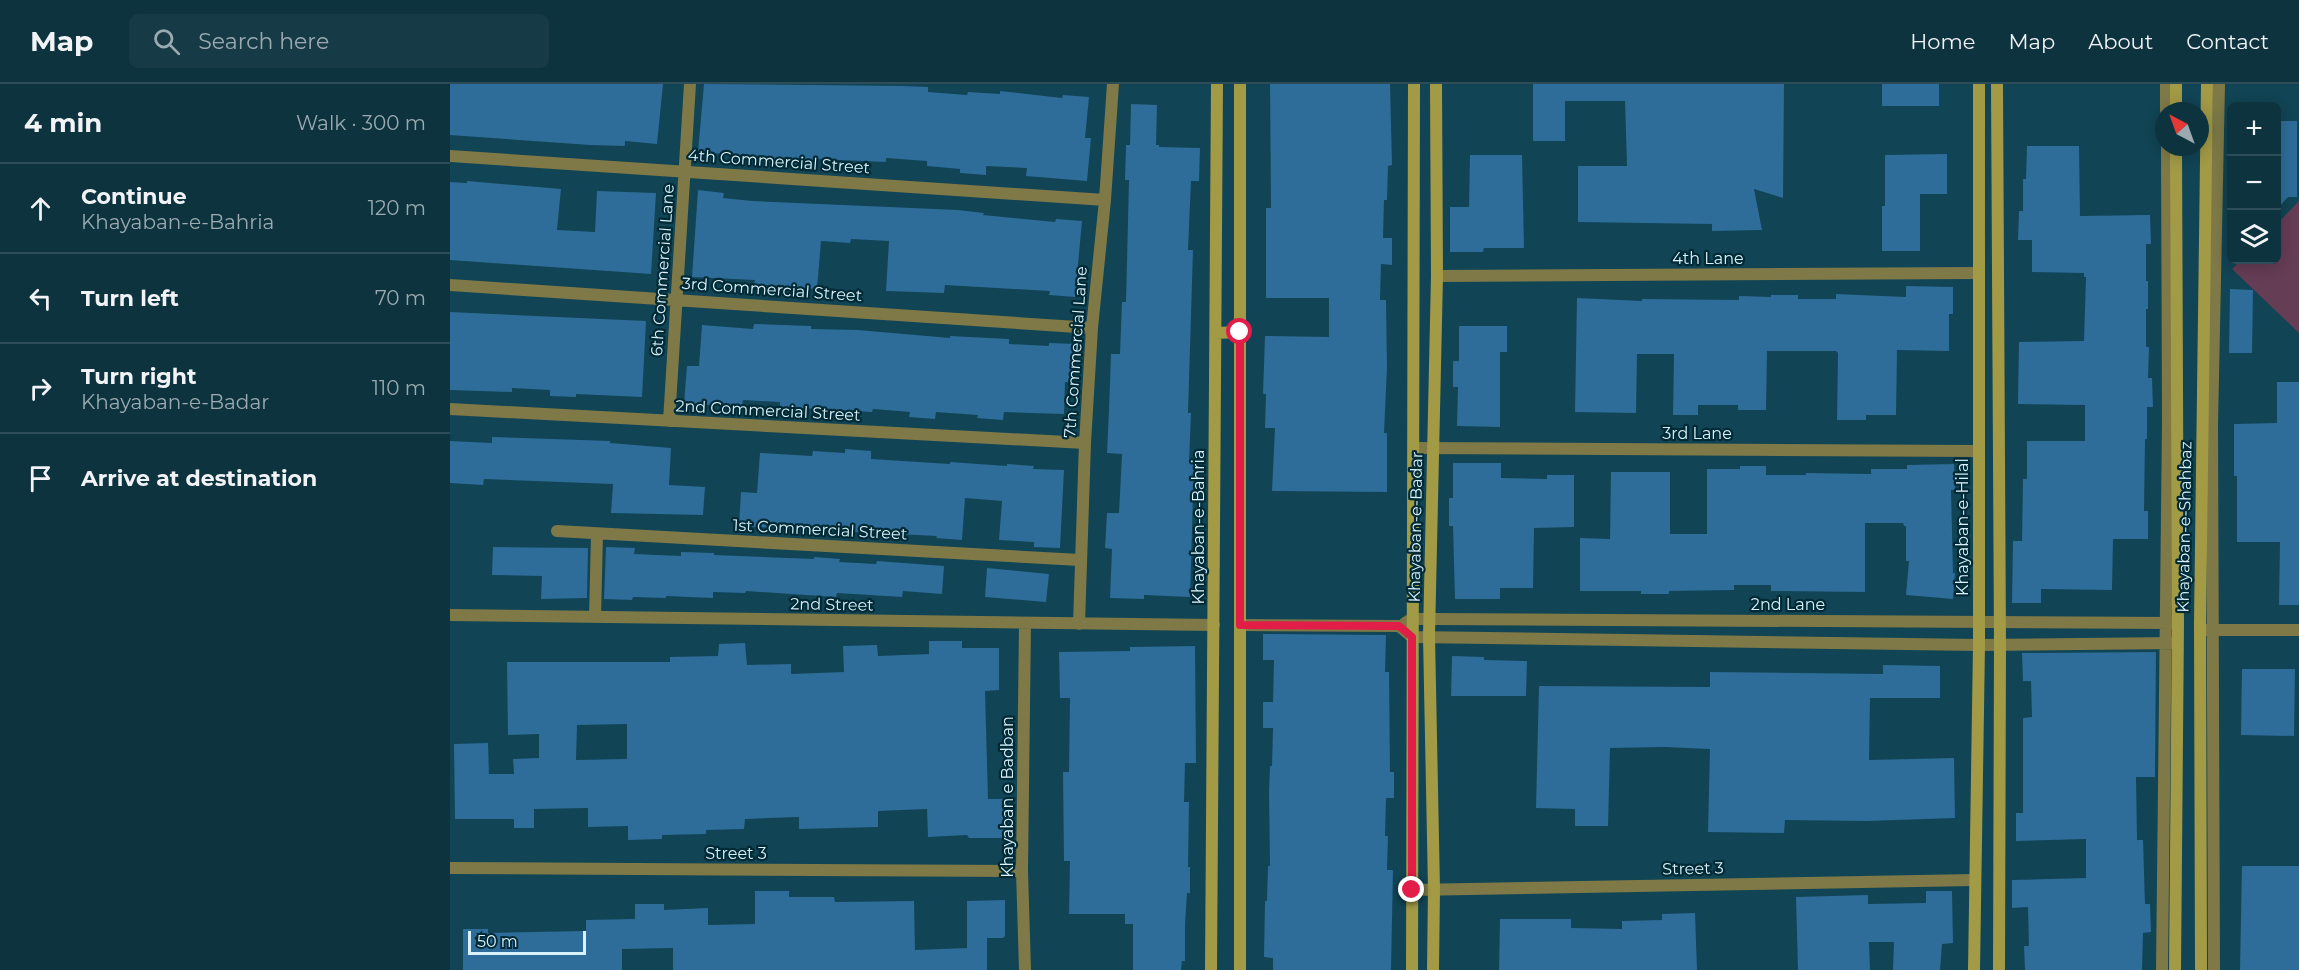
<!DOCTYPE html>
<html lang="en">
<head>
<meta charset="utf-8">
<style>
	:root { --surface:#0d333f; --page:#163b46; --text:#f1f3f6; --muted:#9aaab0; --line:#2d4e59 }
	body { margin:0; font-family:Montserrat,sans-serif; background:var(--page); color:var(--text) }
	.controls { position:absolute; right:18px; top:18px; display:grid; overflow:hidden; border-radius:9px; box-shadow:0 3px 15px #0003 }
	.controls button { width:54px; height:54px; display:grid; place-items:center; padding:0; border:0; border-bottom:2px solid var(--line); background:var(--surface); color:var(--text); font:30px sans-serif }
	.compass { position:absolute; left:1705px; top:18px; width:54px; height:54px; border-radius:50%; background:var(--surface); box-shadow:0 3px 15px #0003; rotate:319deg }
	.scale { position:absolute; left:18px; bottom:15px; width:118px; box-sizing:border-box; padding-left:6px; border:3px solid #d8f1fa; border-top:0; font-size:16px; line-height:21px; white-space:nowrap; color:#d8f1fa; -webkit-text-stroke:4px #002a36; paint-order:stroke }
	.stop { position:absolute; width:18px; height:18px; margin:-14px; border:4px solid #e11d48; border-radius:50%; background:#fff }
	.stop.end { background:#e11d48; border-color:#fff; box-shadow:0 2px 6px #0008 }
	.list { margin:0; padding:0; list-style:none }
	h2 { display:flex; justify-content:space-between; align-items:center; height:78px; margin:0; padding:0 24px; font-size:26px }
	h2 small { font-size:20px; font-weight:400; color:var(--muted) }
	.list li { display:grid; grid-template-columns:39px 1fr auto; gap:18px; align-items:center; box-sizing:border-box; height:90px; padding:0 24px; border-top:2px solid var(--line) }
	.list b { display:block; font-size:22px; white-space:nowrap }
	.list p { margin:0; font-size:20px; white-space:nowrap; color:var(--muted) }
	.list em { font-size:20px; font-style:normal; color:var(--muted) }
	.icon { flex:none; width:33px; height:33px; fill:none; stroke:currentColor; stroke-width:2; stroke-linecap:round; stroke-linejoin:round }
	.map { position:relative; flex:none; width:1849px; height:886px; overflow:hidden }
	header { display:flex; align-items:center; gap:36px; box-sizing:border-box; height:84px; padding:0 30px; background:var(--surface); border-bottom:2px solid var(--line) }
	header strong { font-size:28px }
	nav { display:flex; gap:33px; margin-inline-start:auto; font-size:21px }
	.search { width:420px; height:54px; background:var(--page); display:flex; align-items:center; gap:15px; box-sizing:border-box; padding:0 21px; border-radius:9px; color:var(--muted); font-size:22px }
	main { display:flex }
	aside { flex:1; background:var(--surface) }
	.map>svg:first-child { display:block }
	.green { fill:#653d55 }
	.building { fill:#2e6c99; fill-rule:evenodd }
	.lines { fill:none; stroke-linecap:round; stroke-linejoin:round }
	.street { stroke:#7e7947; stroke-width:12 }
	.secondary { stroke:#a39a46; stroke-width:12 }
	.route { stroke:#e11d48; stroke-width:8 }
	.labels { text-anchor:middle; stroke-width:4.5; stroke-linejoin:round; paint-order:stroke }
	.street-label { font-size:16px; fill:#d8f1fa; stroke:#002a36 }
</style>
</head>
<body>
<header>
<strong>Map</strong>
<div class="search"><svg class="icon" aria-label="search" viewBox="0 0 24 24"><circle cx="10" cy="10" r="6"/><path d="M15 15l6 6"/></svg>Search here</div>
<nav><a>Home</a><a>Map</a><a>About</a><a>Contact</a></nav>
</header>
<main>
<aside>
<h2>4 min<small>Walk · 300 m</small></h2>
<ul class="list">
<li><svg class="icon" aria-label="ahead" viewBox="0 0 24 24"><path d="M12 20V5M6 11l6-6 6 6"/></svg><div><b>Continue</b><p>Khayaban-e-Bahria</p></div><em>120 m</em></li>
<li><svg class="icon" aria-label="left" viewBox="0 0 24 24"><path d="M17 20v-9H6M10 6l-5 5 5 5"/></svg><div><b>Turn left</b></div><em>70 m</em></li>
<li><svg class="icon" aria-label="right" viewBox="0 0 24 24"><path d="M7 20v-9h11M14 6l5 5-5 5"/></svg><div><b>Turn right</b><p>Khayaban-e-Badar</p></div><em>110 m</em></li>
<li><svg class="icon" aria-label="arrive" viewBox="0 0 24 24"><path d="M6 21V4h12l-3 4 3 4H6"/></svg><div><b>Arrive at destination</b></div></li>
</ul>
</aside>
<div class="map">
<svg width="1849" height="886" viewBox="0 0 1849 886">
	<rect width="100%" height="100%" fill="#114454"/>
	<path class="green" d="M1849 117V249L1782 185 1791 176H1826L1827 140Z"/>
	<path class="building" d="M0 0H213L207 60 175 57V62L140 61 0 51Z
		M254 0 452 2 478 3V8L517 11 518 8 550 10V7L612 14 613 11 639 13 635 54H641L637 97 576 92 577 84 536 82V91L510 89V85L477 82V77L436 74V78L367 75V81L312 78V73L248 68Z
		M820 0H940L942 81 938 82 937 116H934L933 154H942V181L931 180 930 216H936L937 283 934 349H937V408L822 407 825 344H815L816 310H813L815 252 879 253V214H816V124H821Z
		M1083 0H1334L1333 114 1304 105 1312 146 1262 147V140L1128 138V82H1177L1175 17H1115V57H1083Z
		M1432 0H1489V22H1432Z
		M681 20 707 21 706 61H709V63L750 64 749 97H741L738 166H743L738 329H741L739 379H744L740 513 694 511V515L660 514 662 465 655 464 657 429H669L672 370 657 369 659 326 661 270H670L672 218H676L679 96H675L676 61H680Z
		M1827 37H1847V113H1838L1827 125Z
		M1577 62H1629L1630 132 1700 131 1701 160H1696V197H1698V225H1696V263H1699L1698 294H1702L1703 323H1697V355H1695L1694 427H1698V455H1663L1662 506 1591 505V519H1562L1563 457H1572L1573 395H1577V357H1635V321L1568 320 1569 258 1634 257 1636 193H1634V189L1582 188V156H1568L1569 127H1573V95H1576Z
		M1497 70V110H1470V167H1432V122H1435V71Z
		M1020 71H1072L1074 164H1034L1033 168H1000V123H1019Z
		M17 97 111 105 107 146 145 148 147 107 206 109 201 190 0 176V98L17 99Z
		M248 106 274 109 273 114 302 117 508 126 534 129 533 131 605 138 606 135 632 137 625 213 599 211 600 207 495 201 494 209 436 207 439 157 401 155 400 159 371 157 367 205 304 200 305 196 242 193Z
		M1456 202 1503 203V230H1499V267L1447 266 1446 331H1416V336H1387L1388 269 1386 267H1317L1316 326H1288V321H1248V331H1223L1224 270H1187L1186 329 1125 328 1127 214 1192 217V215L1289 216V212L1321 213V211H1348V215H1386V210L1456 213Z
		M1780 205 1803 206 1802 269H1779Z
		M0 228 196 237 192 313 126 310V313L100 312V306L62 304V308L0 306Z
		M304 240 361 242V245L408 246 500 254V252L559 255V260L599 262V259L626 260 623 298H615L614 330 554 328 553 336 527 334 528 331 486 328 485 335 459 333 460 328 423 325 422 328 330 323V318L293 316 292 322 234 320 237 282H249L252 241 303 245Z
		M1009 242H1057V268H1050V343L1007 342 1008 303H1003V277H1009Z
		M1827 298H1849V521H1829L1830 458H1787V392H1784V340L1827 339Z
		M42 353 160 357V359L221 364 219 401 255 403 253 431 161 429 163 400 34 395 33 401 0 399V357L42 359Z
		M395 365 421 367V375L500 380V378L557 382V380L584 382 583 385 614 386 610 464 584 463V458L549 456 552 417 515 414 512 456 486 454 487 452 289 442 291 408 307 409 310 369 362 372 363 367 395 369Z
		M1003 379H1051V394L1097 395V391H1124V443L1084 444 1083 504H1050V515H1005L1003 442H999V414H1003Z
		M1504 380 1505 406H1501L1503 489H1505L1503 515 1456 511 1459 477H1456V442H1454L1453 439H1415V508L1321 507V501H1284V506L1219 507V510H1191V507H1130V454L1160 455 1161 388H1220V450H1257V385H1290V382H1316V391H1356V389L1421 390V385H1457V381Z
		M43 463 138 464 137 514 91 515 92 492 42 491Z
		M156 463 185 464 184 470 231 472V468L264 469V471L364 475V473L390 475 389 478 426 480 427 477 494 482 492 510 453 507 452 513 387 509 386 513 296 507 295 509 263 508V514L216 512V514L183 513 182 516 154 515Z
		M537 484 599 490 596 518 535 513Z
		M813 550 936 551 935 588H939L940 688H944V714H936L935 752H938L937 786H943L941 886H823V874L814 873 815 817H817L818 782H820L819 708 820 682H822L823 644H813V618H823L824 576H813Z
		M479 557H512V564H549V606L535 607 538 715H553L555 753 551 754H519L517 751 478 753 477 725 428 727V743L349 745V733L295 735 294 745 256 746V750L212 751V755L178 756V742L138 743V724L84 725V744H64V735H5L4 660 38 659 39 690H64L63 675 89 674V650L58 651 57 578H220V573L268 572 269 560 295 559 297 581 341 580V590L394 588 393 562 427 561 428 572 479 570ZM177 640V675L126 676 127 641Z
		M745 562 746 679H735L734 718H739L738 783H740V809H737L735 840V877H732L731 886H683V840H675V830H619L620 777H614L613 688H619L620 614H610L609 568 680 567V563Z
		M1706 568 1705 693H1686L1687 756H1693L1695 820H1700L1701 848 1693 849 1692 886H1575L1574 862H1579L1578 823 1562 824V796L1636 794V755L1566 757V729H1573V634L1582 633 1581 597H1573L1572 569Z
		M1002 572 1034 573V576L1077 577 1076 612H1001Z
		M1433 581 1490 582V614H1420L1419 676 1504 674 1505 734 1417 737 1335 736 1334 749 1258 748 1260 665 1214 663 1160 664 1158 742H1125V725L1086 724 1089 602 1260 603V588L1433 590Z
		M1792 585H1845L1844 652 1791 651Z
		M1792 782H1849V886H1790Z
		M305 807H339V813H384L385 818 464 817 465 866 517 864V817L555 816V852L553 854H537V886H223V864L172 865V886H13V845H38V849L136 847V836L185 835V820H214V826L258 824V841L305 840Z
		M1476 807H1502L1503 859 1492 860 1490 886H1443L1444 858H1419L1420 886H1348L1346 813 1418 811V820L1476 819Z
		M1245 829 1247 886H1049L1050 835H1121V844L1172 845V837L1212 836V830Z"/>
	<g class="lines">
		<path class="street" d="M1716 0V27
			M0 72 655 116
			M987 192 1529 189
			M0 201 642 244
			M0 325 635 359
			M219 337 240 0
			M964 364 1529 367
			M107 447 630 476
			M0 531 764 541
			M145 533 147 450
			M955 539 962 535H980L1723 539
			M629 540 635 359 642 244 655 116 663 0
			M790 541 949 542 962 553 1529 561 1727 559
			M1754 546H1849
			M0 784 572 787
			M962 806 1524 796
			M575 886 572 787 575 539
			M1712 886 1718 337 1717 63
			M1764 886 1762 342 1769 0"/>
		<path class="secondary" d="M790 0V886
			M1547 0 1550 561 1549 886
			M1726 0V27
			M766 249 790 248
			M761 886 767 0
			M962 886 964 0
			M983 886 984 805 979 552 987 192 986 0
			M1524 886 1529 561V0
			M1725 886 1728 539 1726 63
			M1751 886 1750 538 1757 0"/>
	</g>
	<g class="lines">
		<path class="route" d="M790 248V541L949 542 962 553V806"/>
	</g>
	<g class="labels">
		<g class="street-label">
			<text transform="translate(329 77) rotate(4)" y="6">4th Commercial Street</text>
			<text x="1258" y="180">4th Lane</text>
			<text transform="translate(212 186) rotate(-86)" y="6">6th Commercial Lane</text>
			<text transform="translate(322 205) rotate(4)" y="6">3rd Commercial Street</text>
			<text transform="translate(625 268) rotate(-86)" y="6">7th Commercial Lane</text>
			<text transform="translate(318 326) rotate(3)" y="6">2nd Commercial Street</text>
			<text x="1247" y="355">3rd Lane</text>
			<text transform="translate(748 443) rotate(-90)" y="6">Khayaban-e-Bahria</text>
			<text transform="translate(965 443) rotate(-89)" y="6">Khayaban-e-Badar</text>
			<text transform="translate(1512 443) rotate(-90)" y="6">Khayaban-e-Hilal</text>
			<text transform="translate(1734 443) rotate(-89)" y="6">Khayaban-e-Shahbaz</text>
			<text transform="translate(370 445) rotate(3)" y="6">1st Commercial Street</text>
			<text transform="translate(382 520) rotate(1)" y="6">2nd Street</text>
			<text x="1338" y="526">2nd Lane</text>
			<text transform="translate(557 713) rotate(-90)" y="6">Khayaban e Badban</text>
			<text x="286" y="775">Street 3</text>
			<text transform="translate(1243 784) rotate(-1)" y="6">Street 3</text>
		</g>
	</g>
</svg>
<div class="controls">
<button>+</button>
<button>−</button>
<button><svg class="icon" aria-label="layers" viewBox="0 0 24 24"><path d="M12 4l9 5-9 5-9-5zM3 14l9 5 9-5"/></svg></button>
</div>
<svg class="compass" viewBox="-18 -18 36 36"><path d="M0-13l5 13h-10z" fill="#e53935"/><path d="M0 13l5-13h-10z" fill="#9aaab0"/></svg>
<div class="scale">50 m</div>
<div class="stop" style="left:790px;top:248px"></div>
<div class="stop end" style="left:962px;top:806px"></div>
</div>
</main>
</body>
</html>
